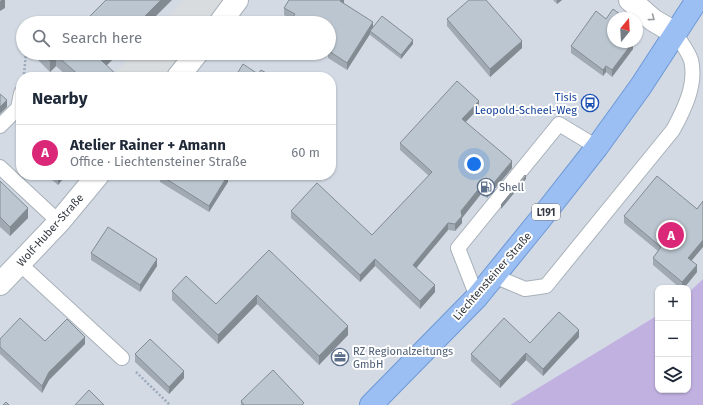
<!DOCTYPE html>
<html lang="en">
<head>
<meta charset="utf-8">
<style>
	:root { --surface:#fff; --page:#f2f2f3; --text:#1f2937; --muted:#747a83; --line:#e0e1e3; --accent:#db2777 }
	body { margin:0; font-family:"Fira Sans",sans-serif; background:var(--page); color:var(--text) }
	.controls { position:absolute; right:12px; bottom:12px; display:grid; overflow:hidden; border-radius:8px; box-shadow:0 1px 3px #0004 }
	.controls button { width:36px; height:36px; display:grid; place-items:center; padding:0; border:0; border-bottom:1px solid var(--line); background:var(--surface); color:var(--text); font:20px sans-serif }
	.compass { position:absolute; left:607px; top:12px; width:36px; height:36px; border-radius:50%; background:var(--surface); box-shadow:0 1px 3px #0004; rotate:18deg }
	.you { position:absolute; left:474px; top:164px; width:14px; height:14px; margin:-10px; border:3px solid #fff; border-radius:50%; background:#1a73e8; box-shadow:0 0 0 6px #1a73e833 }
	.badge { display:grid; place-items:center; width:26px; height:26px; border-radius:50%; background:var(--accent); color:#fff; font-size:13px; font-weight:700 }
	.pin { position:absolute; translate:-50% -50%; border:2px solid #fff; box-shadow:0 1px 4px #0006 }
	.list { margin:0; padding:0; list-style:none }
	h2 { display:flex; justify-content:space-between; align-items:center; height:52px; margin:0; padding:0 16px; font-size:17px }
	h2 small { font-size:13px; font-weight:400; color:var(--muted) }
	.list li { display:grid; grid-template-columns:26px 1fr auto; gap:12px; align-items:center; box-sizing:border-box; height:56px; padding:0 16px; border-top:1px solid var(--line) }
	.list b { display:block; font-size:15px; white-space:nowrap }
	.list p { margin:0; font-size:13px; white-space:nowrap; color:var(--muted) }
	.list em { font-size:13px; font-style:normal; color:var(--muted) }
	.icon { flex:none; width:22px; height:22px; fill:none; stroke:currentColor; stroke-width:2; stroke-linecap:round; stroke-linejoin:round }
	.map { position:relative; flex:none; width:703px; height:405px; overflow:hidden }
	.search { position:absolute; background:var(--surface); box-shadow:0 1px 3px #0004; left:16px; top:16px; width:320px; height:44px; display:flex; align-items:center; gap:10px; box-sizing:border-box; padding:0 14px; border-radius:22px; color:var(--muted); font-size:15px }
	.panel { position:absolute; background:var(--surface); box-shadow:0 1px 3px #0004; left:16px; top:72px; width:320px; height:108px; border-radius:16px }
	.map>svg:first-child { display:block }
	.residential { fill:#d3dae4; fill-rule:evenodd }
	.green { fill:#c1b1e1 }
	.parking { fill:#d9dcde }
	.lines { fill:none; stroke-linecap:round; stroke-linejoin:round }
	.lane-casing { stroke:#a8b1ba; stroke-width:16 }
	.street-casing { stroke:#a8b1ba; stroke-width:24 }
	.primary-casing { stroke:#6d99d6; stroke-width:24 }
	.path { stroke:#9baabb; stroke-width:2.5; stroke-dasharray:2 2; stroke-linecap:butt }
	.lane { stroke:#fff; stroke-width:14 }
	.street { stroke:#fff; stroke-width:22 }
	.primary { stroke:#9bbef3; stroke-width:22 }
	.wall { fill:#a1aab3 }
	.shaded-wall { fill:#838b92 }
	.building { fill:#bbc6d0; stroke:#838b92 }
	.oneway { stroke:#9a9da0 }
	.labels { text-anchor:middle; stroke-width:4; stroke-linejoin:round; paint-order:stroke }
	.shield { fill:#fff; stroke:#72767b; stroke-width:1 }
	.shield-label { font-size:10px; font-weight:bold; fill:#353b42 }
	.transit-label { font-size:11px; fill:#164399; stroke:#fff; text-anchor:end }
	.service-label { font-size:11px; fill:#4e5e75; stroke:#fff; text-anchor:start }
	.street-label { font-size:11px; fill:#353b42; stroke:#fff }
</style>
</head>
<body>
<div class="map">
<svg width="703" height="405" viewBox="0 0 703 405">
	<rect width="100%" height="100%" fill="#e4e9f0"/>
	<path class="residential" d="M0 0H703V279L688 293V288H658V315L510 405H0ZM613 18H637V42H613ZM23 23H329V53H23ZM21 77H331V175H21Z"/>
	<path class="green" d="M703 279V405H510L658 315V390H688V293Z"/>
	<path class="parking" d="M184 0H224L209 23H162Z
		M134 53H186L168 77H124L117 71Z"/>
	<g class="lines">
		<defs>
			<path id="lane" d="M0 126 18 108 21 93
				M0 167 59 222
				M20 264 122 358
				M494 276 525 289 546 286 673 130C684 110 697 84 691 60 688 51 680 41 675 33
				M477 297 458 248 559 124 597 147"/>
			<path id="street" d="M630 0 653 20 675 33
				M220 23 237 0
				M178 77 197 53
				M0 284 59 222 98 175"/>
			<path id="primary" d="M371 405 477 297 542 217 597 147 641 86 697 0"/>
		</defs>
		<use href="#lane" class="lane-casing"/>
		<use href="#street" class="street-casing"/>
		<use href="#primary" class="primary-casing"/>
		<path class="path" d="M24 74 26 53
			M136 372 170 405"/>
		<use href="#lane" class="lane"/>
		<use href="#street" class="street"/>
		<use href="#primary" class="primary"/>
	</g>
	<path class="wall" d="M344 0 343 3 373 27 413 44 401 59 370 35V34L347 70 328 58V53H329V50L330 48H329V23H292V20L284 15V8Z
		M553 0H562L557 4Z
		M613 18 633 49 612 77 606 72 603 76 571 53V46L606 19Z
		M447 19 522 48 490 77 447 26Z
		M31 53H119L106 66 119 77H68L56 66 50 72Z
		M479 108 465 122 512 168 487 198 481 194 462 218V223L455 231 448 230 416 268 435 292 420 309 375 266 360 282 291 218V211L372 235 429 176 400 150V143Z
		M46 175H66L58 185Z
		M160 175 228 182 209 212 160 182Z
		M0 181 28 218 10 236 0 227Z
		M624 216 692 261 697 272 684 288H680L653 265V258L658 251 624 223Z
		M269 250 348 335 319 365 257 304 218 344 172 300V291L216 304Z
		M91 253 157 266 140 292 91 260Z
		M579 337 543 376 526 360 500 388 471 361V354L530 343Z
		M0 339 45 341 85 344 49 380 42 393 0 354Z
		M135 354 184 378 169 394 135 362Z
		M241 401 304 405H241Z"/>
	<path class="shaded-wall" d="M1 0H5V8L0 11V1Z
		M161 0H172L149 23H138Z
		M341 0H344V3L340 8V1Z
		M557 0H562L557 4Z
		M373 22V29L370 31V34L347 70V63Z
		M413 40V44L401 59V55Z
		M522 41V48L490 77V69Z
		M633 42V49L612 77V70Z
		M108 53H119L101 71V60Z
		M56 55V66L50 72V61Z
		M606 66V72L603 76V70Z
		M7 100V107L0 114V107Z
		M479 101V108L462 126V119Z
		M512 161V168L487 198V191Z
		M58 175H66L58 185Z
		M228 175V182L209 212V206Z
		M526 176V179L501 209V205Z
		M481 186V194L462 218V223L455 231V224L461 211Z
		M28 208V218L10 236V227Z
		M448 223V230L413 272V265Z
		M703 240V247L688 265V258Z
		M157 259V266L140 292V285Z
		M375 259V266L360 282V275Z
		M697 265V272L684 288H682V282Z
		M435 285V292L420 309V301Z
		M257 295V304L218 344V335Z
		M348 326V335L319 365V356Z
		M579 330V337L543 376V369Z
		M85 337V344L49 380 42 393V386L49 372Z
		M526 353V360L500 388V381Z
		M184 371V378L169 394V387Z"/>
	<path class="building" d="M106 0H161L138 23H83Z
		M289 0H341L340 1 373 22 347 63 329 51V50L333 43 329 41V23H300L292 18 295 14 284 8Z
		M469 0H486L522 41 490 69 447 19Z
		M613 9 625 18H613V42H633L612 70 606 66 603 70 571 46 596 11 606 19Z
		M56 16 63 23H49Z
		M382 16 413 40 401 55 370 31Z
		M42 53H108L101 60 119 77H81L56 55 50 61Z
		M243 64 258 74 261 70 273 77H235Z
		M457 81 479 101 462 119 512 161 487 191 481 186 461 211 462 216 455 224 448 223 413 265 435 285 420 301 375 259 360 275 291 211 317 183 372 235 432 172 400 143Z
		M0 94 7 100 0 107Z
		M160 175H228L209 206Z
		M525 175 526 176 501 205Z
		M657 176 697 209 703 201V240L688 258 697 265 682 282 653 258 661 247 624 216Z
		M0 181 28 208 10 227 0 217Z
		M108 227 157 259 140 285 91 253Z
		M269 250 348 326 319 356 257 295 218 335 172 291 186 276 216 304Z
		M559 312 579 330 543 369 526 353 500 381 471 354 504 318 530 343Z
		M20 318 45 341 67 319 85 337 49 372 42 386 0 347V339Z
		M150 339 184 371 169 387 135 354Z
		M273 370 304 403 302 405H244L241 401Z
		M89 390 104 405H75Z
		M6 402 9 405H3Z"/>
	<defs><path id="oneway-chevron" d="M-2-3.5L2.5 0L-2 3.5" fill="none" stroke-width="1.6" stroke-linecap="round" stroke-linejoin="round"/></defs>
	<use class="oneway" href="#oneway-chevron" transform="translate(652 18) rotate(37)"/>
	<defs>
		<symbol id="bus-ring" viewBox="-11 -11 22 22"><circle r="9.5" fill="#fff" stroke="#1a4fb4" stroke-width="1.5"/><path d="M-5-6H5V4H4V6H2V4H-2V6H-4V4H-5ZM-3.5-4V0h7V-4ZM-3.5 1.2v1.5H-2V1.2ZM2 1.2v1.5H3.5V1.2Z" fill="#1a4fb4"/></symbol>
		<symbol id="fuel-ring" viewBox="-11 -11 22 22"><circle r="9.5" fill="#fff" stroke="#5c6f8a" stroke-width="1.5"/><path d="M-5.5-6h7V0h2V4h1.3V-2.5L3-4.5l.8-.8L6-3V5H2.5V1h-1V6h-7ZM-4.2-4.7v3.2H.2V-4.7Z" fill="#5c6f8a"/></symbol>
		<symbol id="office-ring" viewBox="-11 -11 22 22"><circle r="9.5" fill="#fff" stroke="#5c6f8a" stroke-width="1.5"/><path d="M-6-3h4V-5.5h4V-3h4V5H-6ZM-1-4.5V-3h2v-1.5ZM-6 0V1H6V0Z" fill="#5c6f8a"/></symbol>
	</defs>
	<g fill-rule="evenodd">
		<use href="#bus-ring" x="580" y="93" width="20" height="20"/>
		<use href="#fuel-ring" x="476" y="177" width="20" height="20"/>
		<use href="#office-ring" x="330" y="347" width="20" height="20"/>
	</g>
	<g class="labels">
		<rect class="shield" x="532" y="204" width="28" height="16" rx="3"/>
		<g class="shield-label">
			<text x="546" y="216">L191</text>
		</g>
		<g class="transit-label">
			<text x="577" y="101">Tisis<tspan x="577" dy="13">Leopold-Scheel-Weg</tspan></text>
		</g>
		<g class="service-label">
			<text x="499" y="191">Shell</text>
			<text x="353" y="355">RZ Regionalzeitungs<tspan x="353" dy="13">GmbH</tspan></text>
		</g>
		<g class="street-label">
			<text transform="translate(50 230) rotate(-48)" y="4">Wolf-Huber-Straße</text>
			<text transform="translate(492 276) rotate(-49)" y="4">Liechtensteiner Straße</text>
		</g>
	</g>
</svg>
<div class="controls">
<button>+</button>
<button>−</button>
<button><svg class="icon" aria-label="layers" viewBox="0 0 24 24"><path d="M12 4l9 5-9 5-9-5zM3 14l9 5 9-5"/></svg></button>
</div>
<svg class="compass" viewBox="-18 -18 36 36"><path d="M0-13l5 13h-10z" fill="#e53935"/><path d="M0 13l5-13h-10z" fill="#747a83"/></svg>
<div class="you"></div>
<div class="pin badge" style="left:671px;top:235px">A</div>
<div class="search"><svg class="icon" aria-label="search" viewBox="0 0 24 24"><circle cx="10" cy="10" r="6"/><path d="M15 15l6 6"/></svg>Search here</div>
<section class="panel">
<h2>Nearby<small></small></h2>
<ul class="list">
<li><span class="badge">A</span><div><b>Atelier Rainer + Amann</b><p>Office · Liechtensteiner Straße</p></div><em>60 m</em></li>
</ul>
</section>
</div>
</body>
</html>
